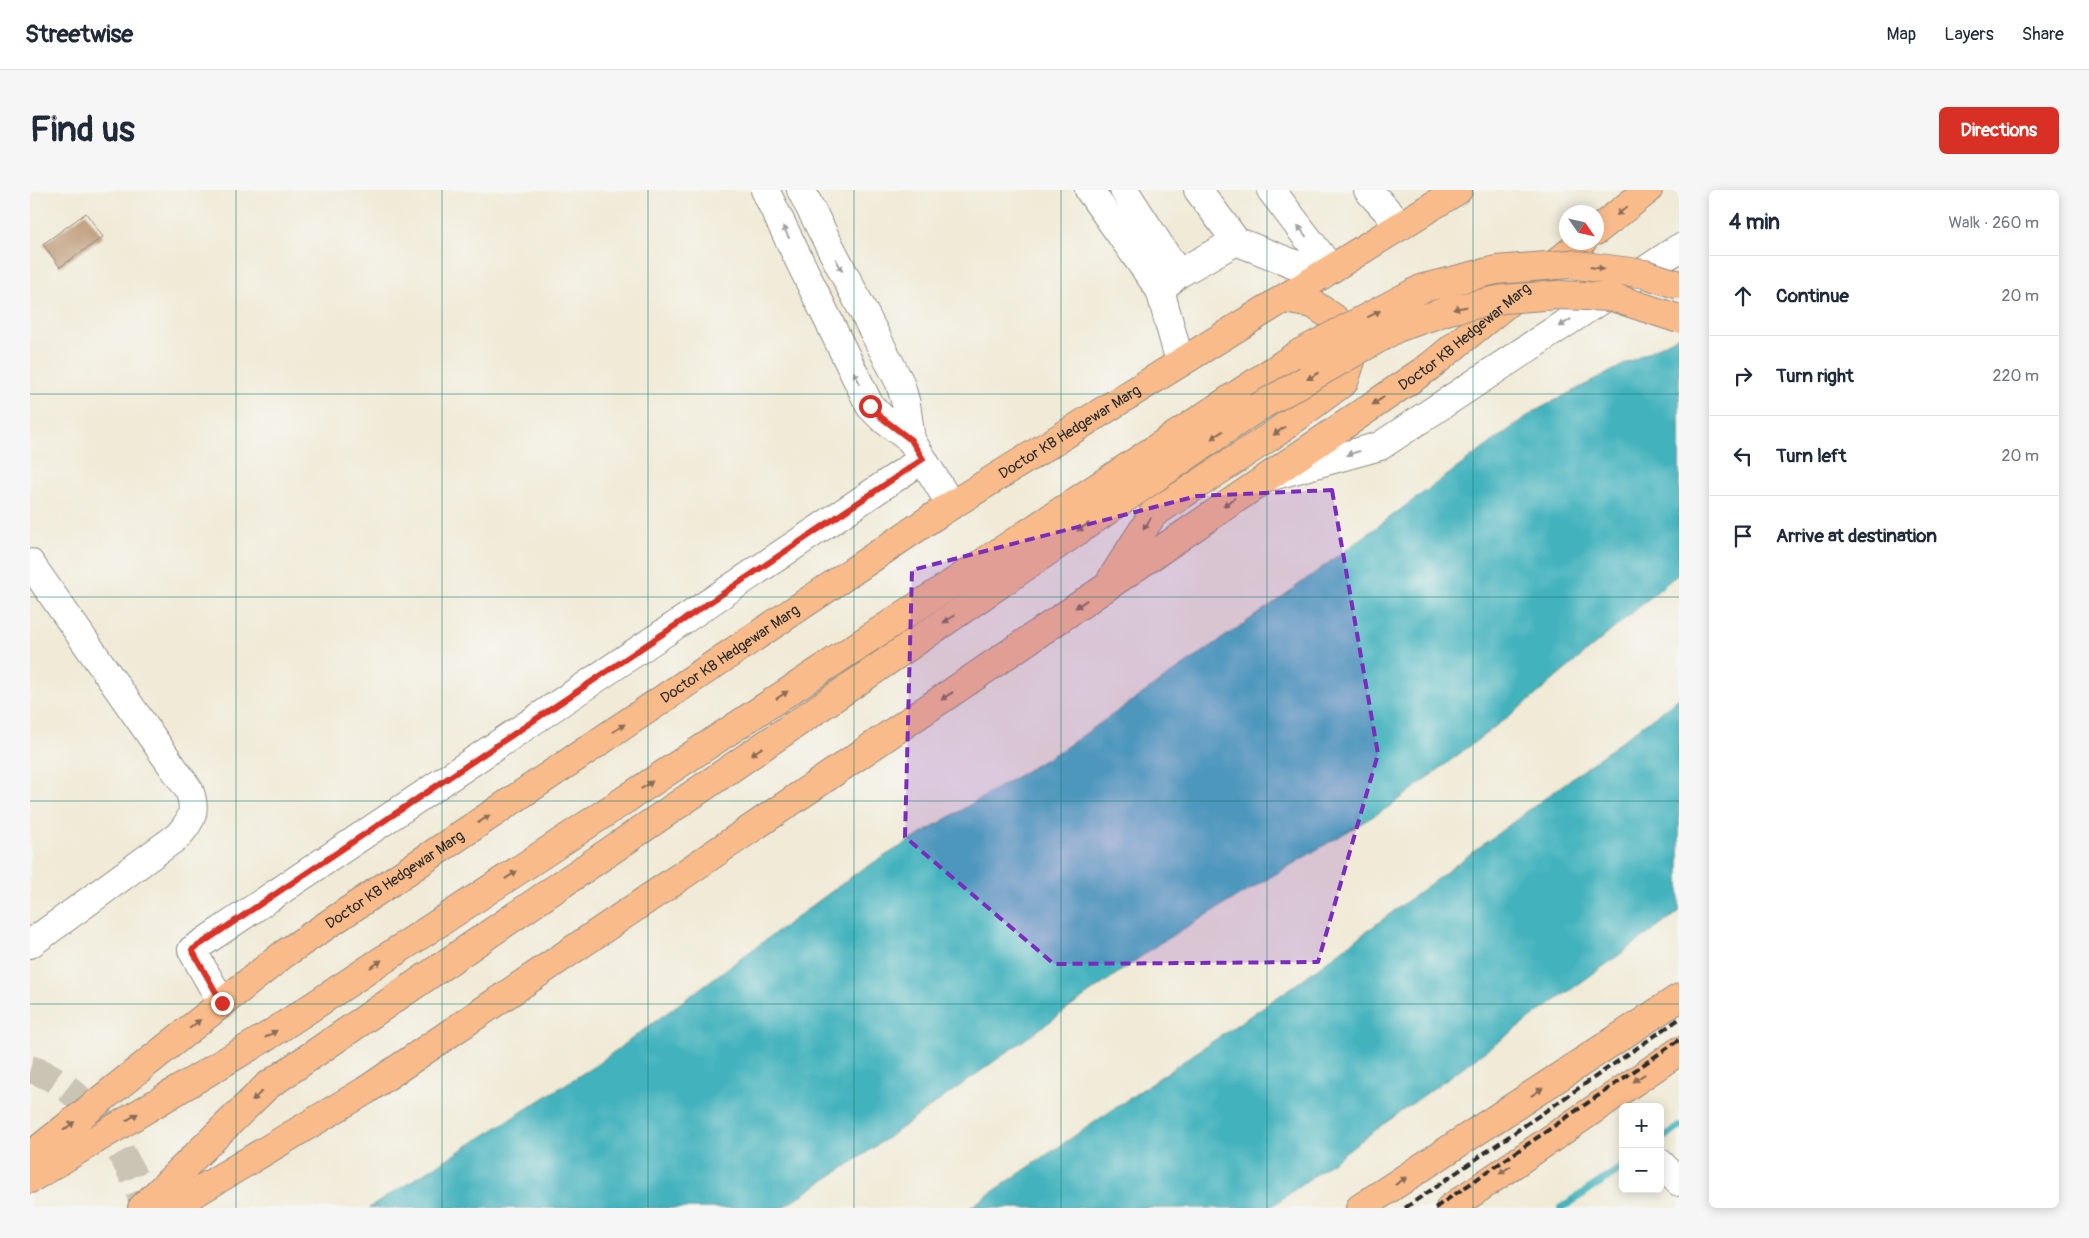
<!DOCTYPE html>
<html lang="en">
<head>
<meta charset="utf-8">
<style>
	:root { --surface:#fff; --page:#f6f6f7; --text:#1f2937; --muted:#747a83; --line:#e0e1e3; --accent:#d93025 }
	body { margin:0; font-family:Pangolin,sans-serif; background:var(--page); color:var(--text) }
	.controls { position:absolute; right:15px; bottom:15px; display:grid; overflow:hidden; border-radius:8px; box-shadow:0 2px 12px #0003 }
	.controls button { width:45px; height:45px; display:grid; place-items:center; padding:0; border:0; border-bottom:1px solid var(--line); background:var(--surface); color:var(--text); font:25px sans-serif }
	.compass { position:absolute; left:1529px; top:15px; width:45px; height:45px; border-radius:50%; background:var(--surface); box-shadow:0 2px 12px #0003; rotate:124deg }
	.stop { position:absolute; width:15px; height:15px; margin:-11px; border:4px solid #d93025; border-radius:50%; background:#fff }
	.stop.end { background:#d93025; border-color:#fff; box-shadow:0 1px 5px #0008 }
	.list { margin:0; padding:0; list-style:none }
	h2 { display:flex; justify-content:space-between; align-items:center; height:65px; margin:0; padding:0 20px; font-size:21px }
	h2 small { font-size:16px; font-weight:400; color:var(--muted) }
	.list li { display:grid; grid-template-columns:32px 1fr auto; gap:15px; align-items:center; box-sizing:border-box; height:80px; padding:0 20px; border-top:1px solid var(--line) }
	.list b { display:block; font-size:19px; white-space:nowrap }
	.list em { font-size:16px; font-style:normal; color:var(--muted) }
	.icon { flex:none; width:28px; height:28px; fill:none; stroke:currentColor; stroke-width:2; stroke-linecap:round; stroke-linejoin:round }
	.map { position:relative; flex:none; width:1649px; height:1018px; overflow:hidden; border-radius:8px }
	header { display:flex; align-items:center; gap:30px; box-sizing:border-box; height:70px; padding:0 25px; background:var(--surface); border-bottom:1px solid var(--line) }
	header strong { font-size:24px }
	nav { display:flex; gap:28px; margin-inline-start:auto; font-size:18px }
	.intro { display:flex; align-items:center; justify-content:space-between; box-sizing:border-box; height:120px; padding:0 30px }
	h1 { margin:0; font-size:35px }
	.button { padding:12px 22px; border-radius:8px; background:var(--accent); color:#fff; font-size:18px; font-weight:700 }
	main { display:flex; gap:30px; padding:0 30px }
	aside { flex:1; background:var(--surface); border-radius:8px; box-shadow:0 2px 12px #0003 }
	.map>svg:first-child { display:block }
	.water { fill:#43b2bd; stroke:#376e74 }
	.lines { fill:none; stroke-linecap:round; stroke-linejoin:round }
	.stream { stroke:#43b2bd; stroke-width:8 }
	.building { fill:#bf9e7b }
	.highway-tunnel { stroke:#c9c4b4; stroke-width:28; stroke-dasharray:28 14; stroke-linecap:butt }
	.minor-casing { stroke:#8e8a80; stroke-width:30 }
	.major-casing { stroke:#8e8a80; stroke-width:30 }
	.highway-casing { stroke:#8e8a80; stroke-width:30 }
	.minor { stroke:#fff; stroke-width:28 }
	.major { stroke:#fabb8b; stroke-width:28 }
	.highway { stroke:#fabb8b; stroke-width:28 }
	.rail { stroke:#2b2b2b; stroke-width:4; stroke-dasharray:8 4; stroke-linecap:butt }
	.highway-bridge-casing { stroke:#8e8a80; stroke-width:30; stroke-linecap:butt }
	.highway-bridge { stroke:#fabb8b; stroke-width:28 }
	.oneway { fill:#886c56 }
	.oneway2 { fill:#a0a0a0 }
	.route { stroke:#d93025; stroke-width:6 }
	.marked { fill:#7b2cbf; fill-opacity:0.2; stroke:#7b2cbf; stroke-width:4; stroke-dasharray:10 6; stroke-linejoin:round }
	.grid { fill:none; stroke:#0f766e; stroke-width:1; stroke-opacity:0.55 }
	.labels { text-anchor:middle; stroke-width:4.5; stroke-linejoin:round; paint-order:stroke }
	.street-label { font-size:15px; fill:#2b2b2b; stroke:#f6f6f2 }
</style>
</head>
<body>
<header>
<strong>Streetwise</strong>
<nav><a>Map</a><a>Layers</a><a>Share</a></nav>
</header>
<div class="intro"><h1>Find us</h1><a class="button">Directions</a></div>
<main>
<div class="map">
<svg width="1649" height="1018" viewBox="0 0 1649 1018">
	<rect width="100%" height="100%" fill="#f6f6f2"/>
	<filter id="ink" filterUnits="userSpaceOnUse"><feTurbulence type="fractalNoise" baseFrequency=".02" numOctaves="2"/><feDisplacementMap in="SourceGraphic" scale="10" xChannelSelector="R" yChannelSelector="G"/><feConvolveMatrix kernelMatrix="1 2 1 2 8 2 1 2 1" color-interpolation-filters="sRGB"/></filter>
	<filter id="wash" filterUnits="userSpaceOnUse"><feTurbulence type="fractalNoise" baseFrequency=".0096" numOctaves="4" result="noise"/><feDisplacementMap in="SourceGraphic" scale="20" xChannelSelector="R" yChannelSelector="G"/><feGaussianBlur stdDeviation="1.12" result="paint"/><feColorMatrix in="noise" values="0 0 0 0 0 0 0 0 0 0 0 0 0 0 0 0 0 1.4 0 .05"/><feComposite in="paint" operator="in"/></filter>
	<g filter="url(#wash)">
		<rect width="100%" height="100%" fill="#f0ead6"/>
		<path class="water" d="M1649 146V383L1500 510 1362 615 1130 753 836 963 752 1018H339L566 875 828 682 1036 557 1252 407 1503 222Z
			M1649 508V722L1326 954 1240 1018H939L1265 795Z"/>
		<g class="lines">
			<path class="stream" d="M1630 950 1649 937
				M1531 1018 1593 977"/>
		</g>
		<g id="blocks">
			<path class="building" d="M56 23 73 47 30 77 13 54Z"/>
		</g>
	</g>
	<g filter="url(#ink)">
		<use href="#blocks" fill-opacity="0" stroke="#8e8a80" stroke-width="1"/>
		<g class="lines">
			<path class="highway-tunnel" d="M0 879C55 894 100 966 115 1018"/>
			<defs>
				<path id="minor" d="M735 0 840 216 852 228 881 250 921 315
					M771 0 870 193 876 214 881 250
					M1059 0 1130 100 1150 172
					M1094 0 1148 84
					M1168 0 1206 51 1292 85
					M1241 0 1301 79
					M1338 0 1371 36
					M1135 96 1148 84 1206 51
					M1242 286 1350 256 1649 58
					M0 373 159 600C167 621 162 630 148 646L0 754
					M192 813 162 760 893 269
					M1630 973 1649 992"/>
				<path id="major" d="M1330 1018 1649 808
					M1420 1018 1649 861"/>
				<g id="highway">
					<path d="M1566 41 1618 0"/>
					<path d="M1082 388 1123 324 1244 244 1314 192 1321 171 1318 150 1304 128 1283 114 1253 109"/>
					<path id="s1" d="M0 966 254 764 909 323 1428 0"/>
					<path d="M0 989 241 844 1270 163"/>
					<path d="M112 1018 237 896 1227 218"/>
					<path id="s2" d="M140 1018 335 901 1128 362 1399 177 1552 52"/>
				</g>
			</defs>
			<use href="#minor" class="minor-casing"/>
			<use href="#major" class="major-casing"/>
			<use href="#highway" class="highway-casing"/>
			<use href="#minor" class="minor"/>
			<use href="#major" class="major"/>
			<use href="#highway" class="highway"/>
			<path class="rail" d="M1375 1018 1649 829
				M1405 1018 1649 850"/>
			<defs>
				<path id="highway-bridge" d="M1270 163 1393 98 1466 80 1540 74 1615 84 1649 95
					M1227 218 1367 138 1419 120 1473 109 1527 105 1582 107 1649 129"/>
			</defs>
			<use href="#highway-bridge" class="highway-bridge-casing"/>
			<use href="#highway-bridge" class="highway-bridge"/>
		</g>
		<defs><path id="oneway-solid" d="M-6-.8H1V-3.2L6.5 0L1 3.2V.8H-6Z" transform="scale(1.25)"/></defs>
		<g class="oneway">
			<use href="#oneway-solid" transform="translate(1592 21) rotate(141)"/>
			<use href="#oneway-solid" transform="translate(1567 78) rotate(8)"/>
			<use href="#oneway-solid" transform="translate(1430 118) rotate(168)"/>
			<use href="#oneway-solid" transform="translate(1344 124) rotate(-27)"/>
			<use href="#oneway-solid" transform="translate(1283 186) rotate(150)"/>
			<use href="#oneway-solid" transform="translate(1348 211) rotate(146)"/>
			<use href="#oneway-solid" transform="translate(1249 241) rotate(144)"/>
			<use href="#oneway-solid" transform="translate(1187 245) rotate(146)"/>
			<use href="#oneway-solid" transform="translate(1199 312) rotate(145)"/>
			<use href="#oneway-solid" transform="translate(1117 334) rotate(123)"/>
			<use href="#oneway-solid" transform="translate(1053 337) rotate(146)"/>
			<use href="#oneway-solid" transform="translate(1051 414) rotate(146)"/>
			<use href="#oneway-solid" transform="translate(919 429) rotate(146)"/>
			<use href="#oneway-solid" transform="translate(752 505) rotate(-33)"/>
			<use href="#oneway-solid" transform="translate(917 506) rotate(146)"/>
			<use href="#oneway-solid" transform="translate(589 538) rotate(-34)"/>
			<use href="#oneway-solid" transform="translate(727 561) rotate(146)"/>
			<use href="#oneway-solid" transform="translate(617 595) rotate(-33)"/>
			<use href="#oneway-solid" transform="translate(454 629) rotate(-34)"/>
			<use href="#oneway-solid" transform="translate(481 685) rotate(-33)"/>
			<use href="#oneway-solid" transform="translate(346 774) rotate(-33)"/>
			<use href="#oneway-solid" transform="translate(165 834) rotate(-39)"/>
			<use href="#oneway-solid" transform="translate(241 844) rotate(-32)"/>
			<use href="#oneway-solid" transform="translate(1609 888) rotate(146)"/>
			<use href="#oneway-solid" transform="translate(1507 902) rotate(-33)"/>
			<use href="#oneway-solid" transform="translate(227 906) rotate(136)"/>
			<use href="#oneway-solid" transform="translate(102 927) rotate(-31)"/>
			<use href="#oneway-solid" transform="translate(39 936) rotate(-38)"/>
			<use href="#oneway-solid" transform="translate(1475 980) rotate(146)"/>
			<use href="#oneway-solid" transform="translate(1371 991) rotate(-33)"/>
		</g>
		<g class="oneway2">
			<use href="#oneway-solid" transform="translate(1272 41) rotate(-127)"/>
			<use href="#oneway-solid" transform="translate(756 42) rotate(-116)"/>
			<use href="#oneway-solid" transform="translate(809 75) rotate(63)"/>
			<use href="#oneway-solid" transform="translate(1535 133) rotate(147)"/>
			<use href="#oneway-solid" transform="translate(827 188) rotate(-116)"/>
			<use href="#oneway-solid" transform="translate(1323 263) rotate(164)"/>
		</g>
	</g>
	<g class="lines" filter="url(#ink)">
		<path class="route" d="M192 813 162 760 893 269 881 250 852 228 840 216"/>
	</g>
	<path class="marked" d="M1302 300 1348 564 1288 772 1024 774 875 647 882 380 1167 306Z"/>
	<path class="grid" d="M206 0V1018M412 0V1018M618 0V1018M824 0V1018M1031 0V1018M1237 0V1018M1443 0V1018M0 204H1649M0 407H1649M0 611H1649M0 814H1649"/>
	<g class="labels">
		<g class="street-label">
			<text dy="5" stroke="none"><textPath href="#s2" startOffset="1561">Doctor KB Hedgewar Marg</textPath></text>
			<text dy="5" stroke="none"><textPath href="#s1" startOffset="1268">Doctor KB Hedgewar Marg</textPath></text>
			<text dy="5" stroke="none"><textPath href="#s1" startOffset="862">Doctor KB Hedgewar Marg</textPath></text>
			<text dy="5" stroke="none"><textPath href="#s1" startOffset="458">Doctor KB Hedgewar Marg</textPath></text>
		</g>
	</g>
</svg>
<div class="controls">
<button>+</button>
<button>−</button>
</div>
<svg class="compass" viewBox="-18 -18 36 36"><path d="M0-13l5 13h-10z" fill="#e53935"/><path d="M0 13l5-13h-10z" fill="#747a83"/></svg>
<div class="stop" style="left:840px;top:216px"></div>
<div class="stop end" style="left:192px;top:813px"></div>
</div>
<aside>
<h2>4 min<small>Walk · 260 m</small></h2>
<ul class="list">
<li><svg class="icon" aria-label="ahead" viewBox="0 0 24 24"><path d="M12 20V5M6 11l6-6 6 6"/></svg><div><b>Continue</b></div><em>20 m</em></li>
<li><svg class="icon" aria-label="right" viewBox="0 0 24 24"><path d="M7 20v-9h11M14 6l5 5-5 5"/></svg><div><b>Turn right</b></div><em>220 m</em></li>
<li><svg class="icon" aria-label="left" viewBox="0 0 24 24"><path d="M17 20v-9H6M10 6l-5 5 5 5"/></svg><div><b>Turn left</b></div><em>20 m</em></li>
<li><svg class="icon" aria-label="arrive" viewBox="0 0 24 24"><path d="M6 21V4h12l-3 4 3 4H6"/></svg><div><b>Arrive at destination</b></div></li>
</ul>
</aside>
</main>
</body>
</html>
